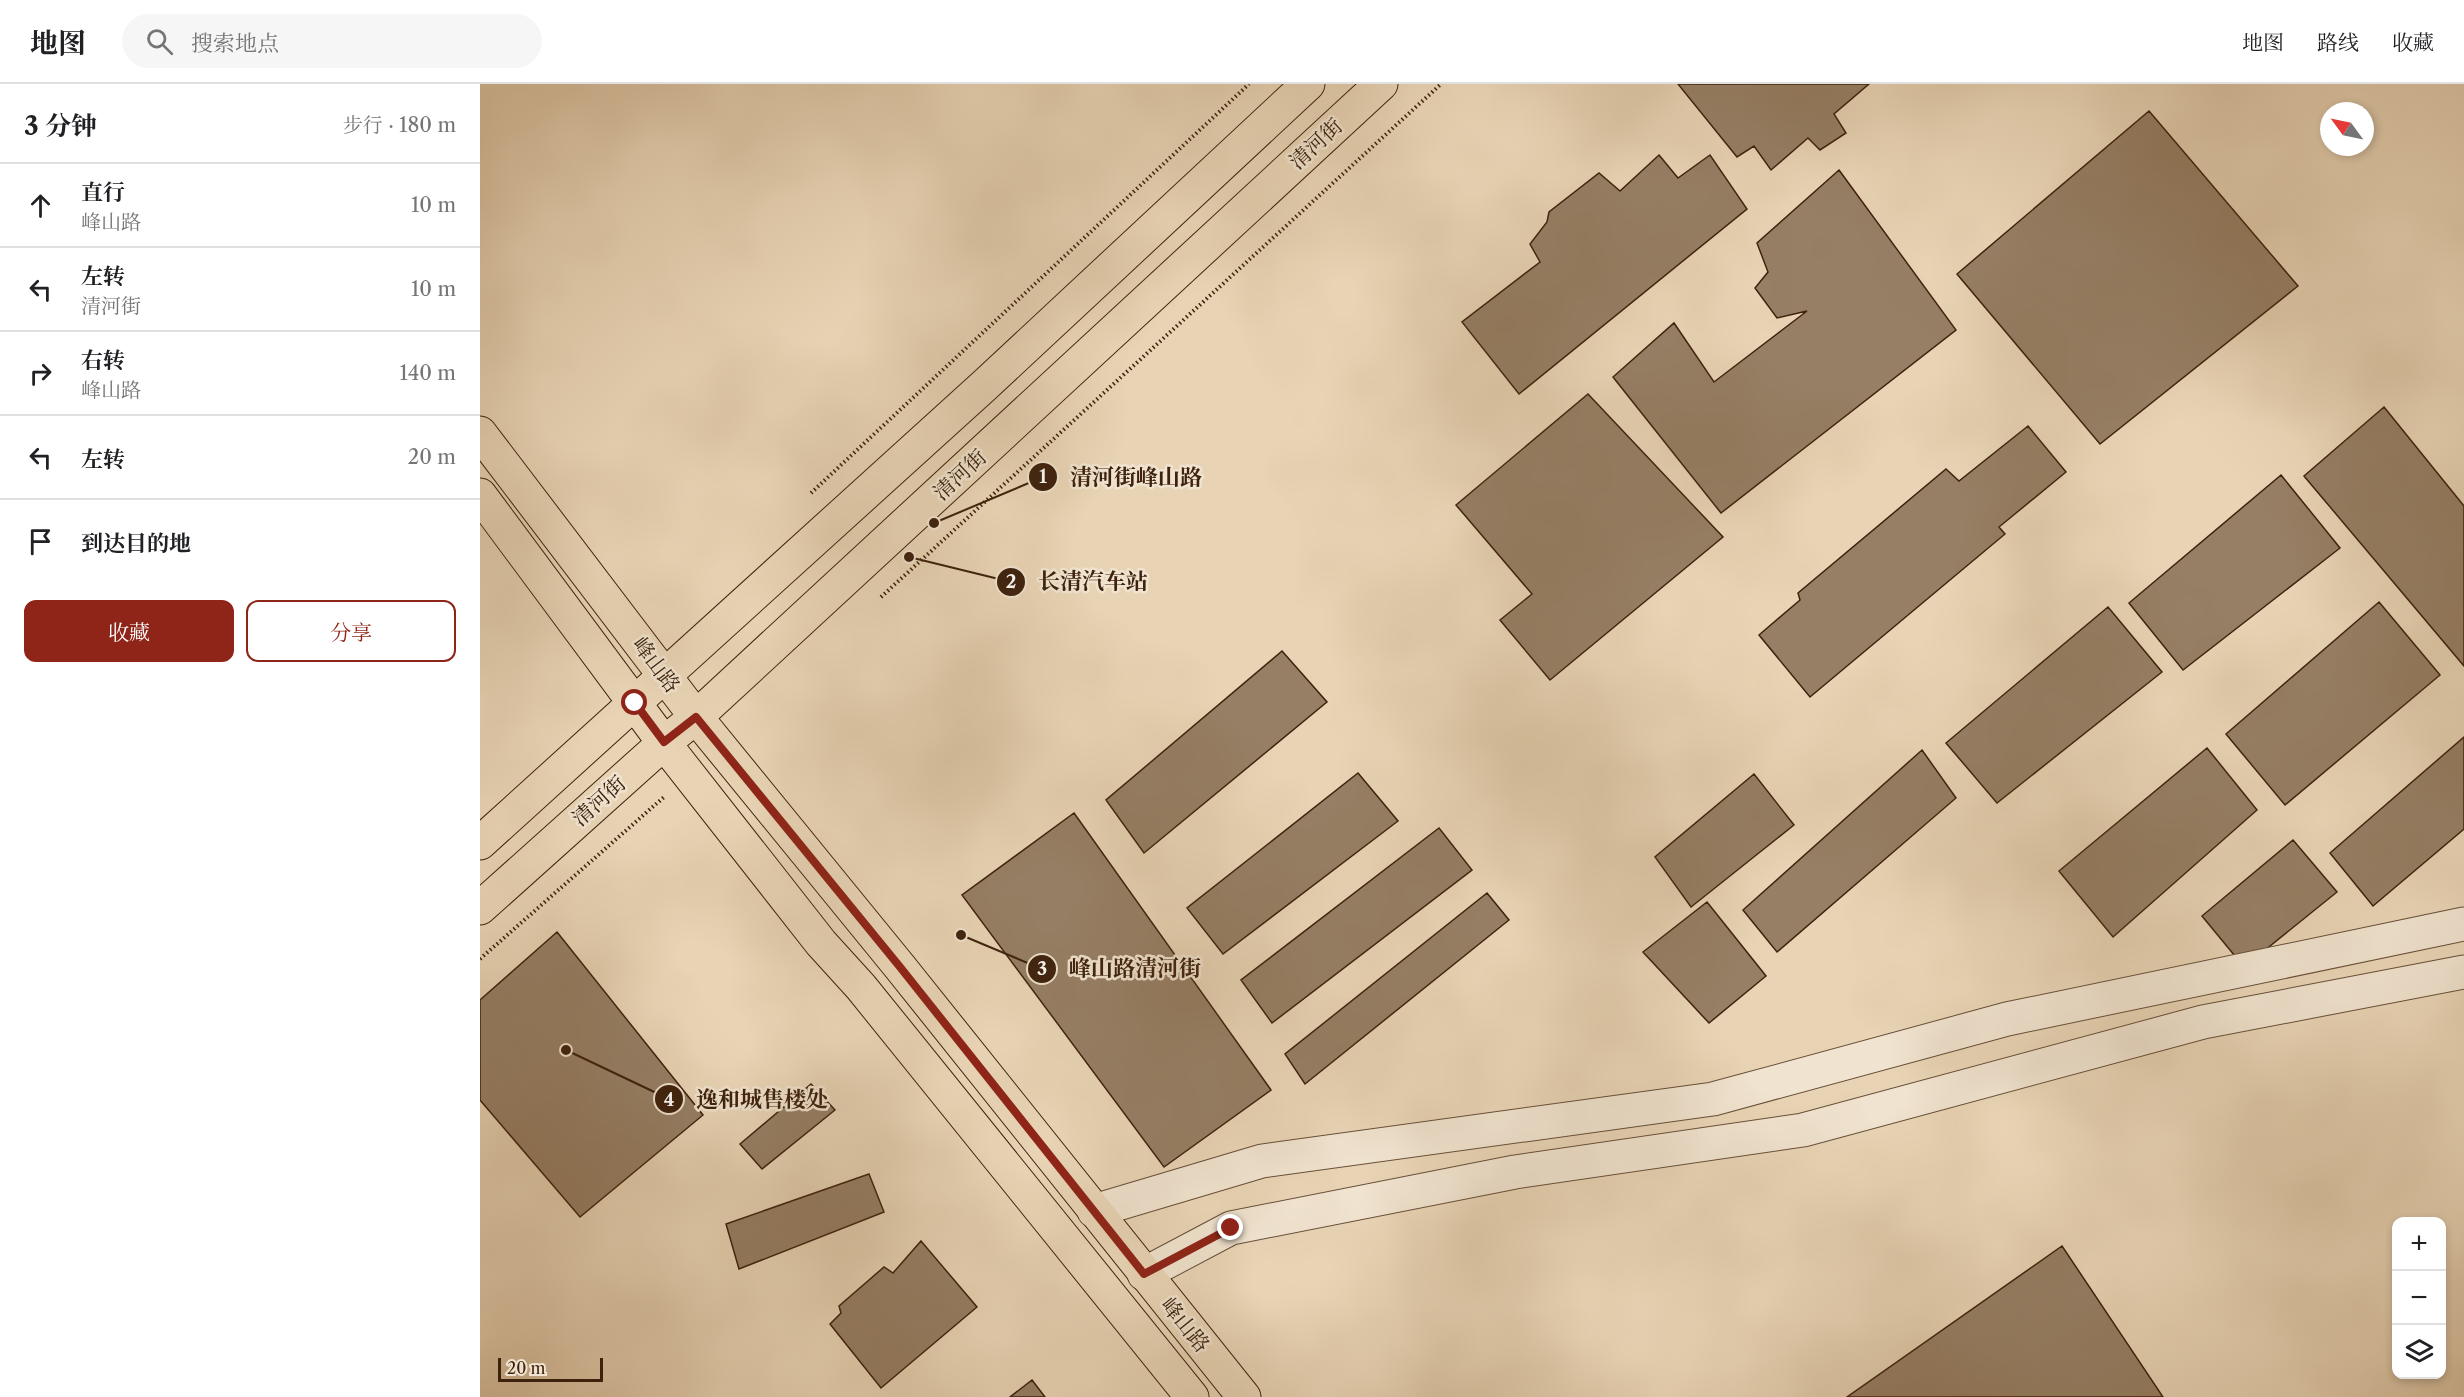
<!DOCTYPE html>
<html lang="zh">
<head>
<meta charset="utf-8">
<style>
	:root { --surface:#fff; --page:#f6f6f6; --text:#202124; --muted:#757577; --line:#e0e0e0; --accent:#8f2418 }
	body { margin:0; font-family:"Libre Caslon Text","Noto Serif SC",serif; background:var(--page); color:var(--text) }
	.controls { position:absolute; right:18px; bottom:18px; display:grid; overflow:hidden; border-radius:12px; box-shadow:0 3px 9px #0003 }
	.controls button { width:54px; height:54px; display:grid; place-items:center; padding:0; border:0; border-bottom:2px solid var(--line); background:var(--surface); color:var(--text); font:30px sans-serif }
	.compass { position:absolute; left:1840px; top:18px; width:54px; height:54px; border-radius:50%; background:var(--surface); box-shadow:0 3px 9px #0003; rotate:303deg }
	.scale { position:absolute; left:18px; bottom:15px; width:105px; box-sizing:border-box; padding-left:6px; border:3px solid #3e220e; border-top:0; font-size:16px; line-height:21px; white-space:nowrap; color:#3e220e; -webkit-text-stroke:4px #f0e3cf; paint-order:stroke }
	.stop { position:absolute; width:18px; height:18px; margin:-14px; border:4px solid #8f2418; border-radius:50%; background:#fff }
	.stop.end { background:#8f2418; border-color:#fff; box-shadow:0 2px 6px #0008 }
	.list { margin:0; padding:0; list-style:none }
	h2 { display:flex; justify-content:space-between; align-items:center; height:78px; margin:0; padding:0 24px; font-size:26px }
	h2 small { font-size:20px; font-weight:400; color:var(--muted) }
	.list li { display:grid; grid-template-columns:39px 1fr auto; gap:18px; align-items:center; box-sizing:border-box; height:84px; padding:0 24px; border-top:2px solid var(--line) }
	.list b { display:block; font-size:22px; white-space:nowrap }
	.list p { margin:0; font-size:20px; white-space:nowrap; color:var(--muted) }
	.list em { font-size:20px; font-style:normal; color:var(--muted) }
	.actions { display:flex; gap:12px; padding:18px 24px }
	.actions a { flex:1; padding:14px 0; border:2px solid var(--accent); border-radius:12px; text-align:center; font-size:21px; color:var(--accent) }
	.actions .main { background:var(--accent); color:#fff }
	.icon { flex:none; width:33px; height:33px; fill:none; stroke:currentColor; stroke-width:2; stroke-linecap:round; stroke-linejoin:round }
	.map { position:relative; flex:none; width:1984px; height:1313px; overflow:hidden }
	header { display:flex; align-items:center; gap:36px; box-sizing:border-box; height:84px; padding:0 30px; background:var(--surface); border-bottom:2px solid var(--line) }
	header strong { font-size:28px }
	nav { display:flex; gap:33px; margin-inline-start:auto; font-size:21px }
	.search { width:420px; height:54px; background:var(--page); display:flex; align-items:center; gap:15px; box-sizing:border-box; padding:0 21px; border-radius:33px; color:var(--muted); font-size:22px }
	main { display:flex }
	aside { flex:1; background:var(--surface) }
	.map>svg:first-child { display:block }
	.building { fill:#967f65; stroke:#3e220e; stroke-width:1.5 }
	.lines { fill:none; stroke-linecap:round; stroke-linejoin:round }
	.minor-casing { stroke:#684e38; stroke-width:35 }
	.major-casing { stroke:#3e220e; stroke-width:35 }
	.path { stroke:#3e220e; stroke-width:4; stroke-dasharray:1.5 3; stroke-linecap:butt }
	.minor { stroke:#f0e3cf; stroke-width:33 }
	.major { stroke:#e8d4b5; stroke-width:33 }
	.route { stroke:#8f2418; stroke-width:8 }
	.labels { text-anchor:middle; stroke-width:5; stroke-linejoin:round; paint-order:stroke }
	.street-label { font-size:21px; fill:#3e220e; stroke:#f0e3cf }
	.leader { fill:none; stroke:#3e220e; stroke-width:2 }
	.callout-dot { fill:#3e220e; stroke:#f0e3cf; stroke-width:2 }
	.mark-label { font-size:18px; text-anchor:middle; font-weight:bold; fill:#fff }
	.callout-label { font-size:22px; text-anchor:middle; font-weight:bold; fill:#3e220e; stroke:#f0e3cf; stroke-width:5; stroke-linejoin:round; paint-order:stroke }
</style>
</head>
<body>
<header>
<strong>地图</strong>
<div class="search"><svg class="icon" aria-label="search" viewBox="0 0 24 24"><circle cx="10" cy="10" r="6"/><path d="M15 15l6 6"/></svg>搜索地点</div>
<nav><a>地图</a><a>路线</a><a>收藏</a></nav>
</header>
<main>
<aside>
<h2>3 分钟<small>步行 · 180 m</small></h2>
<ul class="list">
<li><svg class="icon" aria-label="ahead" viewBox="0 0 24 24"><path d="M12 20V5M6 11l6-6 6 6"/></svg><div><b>直行</b><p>峰山路</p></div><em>10 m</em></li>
<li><svg class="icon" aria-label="left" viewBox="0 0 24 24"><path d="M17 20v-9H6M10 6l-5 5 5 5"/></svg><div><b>左转</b><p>清河街</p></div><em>10 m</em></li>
<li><svg class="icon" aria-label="right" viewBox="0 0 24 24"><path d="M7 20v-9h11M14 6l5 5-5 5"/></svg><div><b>右转</b><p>峰山路</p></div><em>140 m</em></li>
<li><svg class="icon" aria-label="left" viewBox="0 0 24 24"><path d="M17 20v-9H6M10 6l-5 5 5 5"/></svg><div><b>左转</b></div><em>20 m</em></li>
<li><svg class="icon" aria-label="arrive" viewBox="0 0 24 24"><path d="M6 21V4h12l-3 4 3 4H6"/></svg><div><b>到达目的地</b></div></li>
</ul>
<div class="actions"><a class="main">收藏</a><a>分享</a></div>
</aside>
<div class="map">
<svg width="1984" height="1313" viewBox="0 0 1984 1313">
	<rect width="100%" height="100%" fill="#e8d4b5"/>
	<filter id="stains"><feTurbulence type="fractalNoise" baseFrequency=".00333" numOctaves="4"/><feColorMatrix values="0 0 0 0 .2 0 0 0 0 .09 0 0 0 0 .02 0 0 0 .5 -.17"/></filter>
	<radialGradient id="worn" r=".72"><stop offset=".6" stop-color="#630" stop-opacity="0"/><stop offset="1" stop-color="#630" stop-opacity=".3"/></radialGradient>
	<path class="building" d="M1198 0H1389L1354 30 1366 49 1340 66 1328 54 1291 86 1274 62 1257 73Z
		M1669 27 1818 202 1620 360 1477 190Z
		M1179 71 1198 94 1230 71 1267 125 1039 310 982 238 1060 178 1050 160 1067 138 1069 128 1119 89 1140 107Z
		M1359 86 1476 246 1241 429 1133 293 1194 239 1234 298 1327 227 1297 234 1275 204 1288 188 1277 159Z
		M1108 310 1243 453 1070 596 1020 536 1052 510 976 421Z
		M1904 323 1984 422V582L1824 392Z
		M1548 342 1586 388 1519 443 1525 450 1330 613 1279 551 1320 516 1318 509 1466 385 1479 397Z
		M1801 391 1860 464 1703 586 1649 519Z
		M1899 518 1960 591 1805 721 1746 650Z
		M1628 523 1682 588 1517 719 1466 659Z
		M802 567 847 618 664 769 626 716Z
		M1984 653V745L1893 822 1850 769Z
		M1727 664 1777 726 1633 853 1579 787Z
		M1442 666 1476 714 1297 868 1263 826Z
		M878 689 918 737 743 870 707 824Z
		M1274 690 1314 741 1211 823 1175 773Z
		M594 729 791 1006 684 1083 482 811Z
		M959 744 992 786 792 939 761 896Z
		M1813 756 1857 808 1764 883 1722 832Z
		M1007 809 1029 836 825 1000 805 970Z
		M1227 818 1286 892 1229 939 1163 868Z
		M77 848 223 1031 100 1133 0 1016V916Z
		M331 1000 355 1026 282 1085 260 1060Z
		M389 1090 404 1128 259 1185 246 1140Z
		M441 1157 497 1223 401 1304 350 1240 361 1229 359 1222 404 1183 413 1189Z
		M1582 1162 1683 1313H1367Z
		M552 1296 565 1313H530Z"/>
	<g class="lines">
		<defs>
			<path id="minor" d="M614 1127 782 1077 1233 1015 1527 935 1984 840
				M664 1190 751 1144 1035 1088 1323 1046 1723 938 1984 888"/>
			<path id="major" d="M0 349 216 633 420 883 764 1313
				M0 411 184 659 341 859 381 903 712 1313
				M0 759 505 301 828 0
				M0 824 184 659 216 633 901 0"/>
		</defs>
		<use href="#minor" class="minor-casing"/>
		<use href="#major" class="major-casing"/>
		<path class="path" d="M331 409 769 0
			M401 513 961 0
			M0 875 184 713"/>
		<use href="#minor" class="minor"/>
		<use href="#major" class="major"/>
	</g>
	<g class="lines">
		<path class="route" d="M155 619 184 658 216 633 420 883 664 1190 751 1144"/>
	</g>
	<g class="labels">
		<g class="street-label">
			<text transform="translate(836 60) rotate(-43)" y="7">清河街</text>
			<text transform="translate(480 391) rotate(-43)" y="7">清河街</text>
			<text transform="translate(176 581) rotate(53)" y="7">峰山路</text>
			<text transform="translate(119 717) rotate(-42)" y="7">清河街</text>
			<text transform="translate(705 1241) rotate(51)" y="7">峰山路</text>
		</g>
	</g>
	<path class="leader" d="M454 439L563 393M429 473L531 498M481 851L562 885M86 966L189 1015"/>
	<g class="callout-dot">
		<circle cx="454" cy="439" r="6"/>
		<circle cx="429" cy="473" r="6"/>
		<circle cx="481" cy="851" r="6"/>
		<circle cx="86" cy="966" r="6"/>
		<circle cx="563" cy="393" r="15"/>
		<circle cx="531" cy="498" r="15"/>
		<circle cx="562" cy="885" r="15"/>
		<circle cx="189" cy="1015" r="15"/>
	</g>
	<g class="mark-label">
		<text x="563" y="399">1</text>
		<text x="531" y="504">2</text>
		<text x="562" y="891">3</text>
		<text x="189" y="1022">4</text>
	</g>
	<g class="callout-label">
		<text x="656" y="401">清河街峰山路</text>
		<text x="613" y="505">长清汽车站</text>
		<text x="655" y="892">峰山路清河街</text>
		<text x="282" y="1023">逸和城售楼处</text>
	</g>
	<rect width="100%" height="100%" filter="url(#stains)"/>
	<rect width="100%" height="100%" fill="url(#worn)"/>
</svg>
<div class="controls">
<button>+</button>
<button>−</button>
<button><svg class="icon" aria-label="layers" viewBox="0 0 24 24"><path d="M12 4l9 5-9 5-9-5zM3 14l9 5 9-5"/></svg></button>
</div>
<svg class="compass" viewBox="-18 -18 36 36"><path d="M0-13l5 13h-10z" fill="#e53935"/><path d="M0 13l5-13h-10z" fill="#757577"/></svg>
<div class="scale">20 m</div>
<div class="stop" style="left:155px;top:619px"></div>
<div class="stop end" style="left:751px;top:1144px"></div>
</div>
</main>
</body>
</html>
